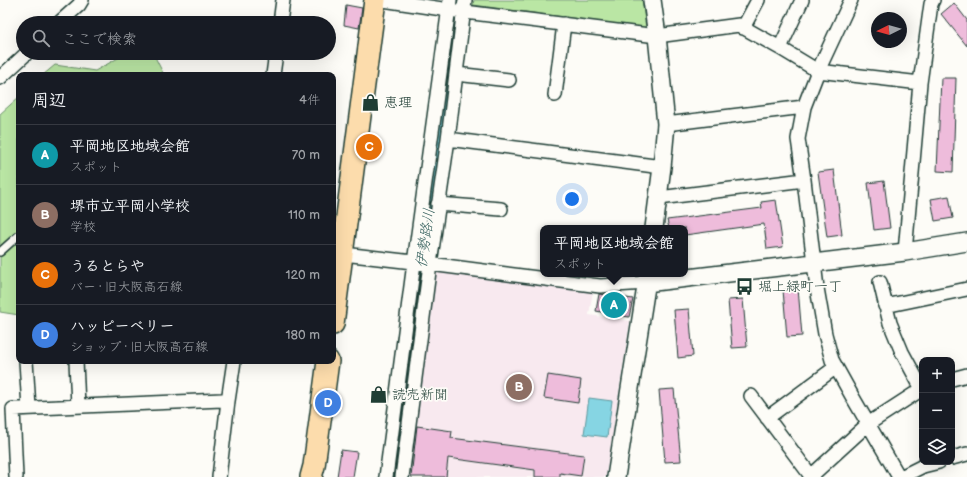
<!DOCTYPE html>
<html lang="ja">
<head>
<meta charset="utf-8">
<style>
	:root { --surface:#171b24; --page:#20242c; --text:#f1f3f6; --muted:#9ea1a6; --line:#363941; --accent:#d93025 }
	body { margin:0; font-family:"Balsamiq Sans","Klee One",sans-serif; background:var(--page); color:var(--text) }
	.controls { position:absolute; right:12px; bottom:12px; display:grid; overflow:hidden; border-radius:8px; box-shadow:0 4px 16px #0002 }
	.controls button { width:36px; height:36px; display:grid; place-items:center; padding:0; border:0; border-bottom:1px solid var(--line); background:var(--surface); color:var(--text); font:20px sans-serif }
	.compass { position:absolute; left:871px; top:12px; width:36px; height:36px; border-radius:50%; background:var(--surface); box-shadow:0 4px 16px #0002; rotate:265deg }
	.you { position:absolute; left:572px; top:199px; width:14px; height:14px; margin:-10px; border:3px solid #fff; border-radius:50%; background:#1a73e8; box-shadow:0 0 0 6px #1a73e833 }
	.badge { display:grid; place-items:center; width:26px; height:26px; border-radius:50%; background:var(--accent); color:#fff; font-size:13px; font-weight:700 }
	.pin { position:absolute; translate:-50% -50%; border:2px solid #fff; box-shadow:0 1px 4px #0006 }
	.popup { position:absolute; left:540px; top:225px; width:148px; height:52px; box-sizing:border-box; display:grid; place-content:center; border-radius:8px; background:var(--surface); filter:drop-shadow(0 1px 3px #0005); font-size:13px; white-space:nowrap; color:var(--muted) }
	.popup b { font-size:15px; color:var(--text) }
	.popup::after { content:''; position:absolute; left:50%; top:100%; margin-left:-8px; border:8px solid transparent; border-top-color:var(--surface) }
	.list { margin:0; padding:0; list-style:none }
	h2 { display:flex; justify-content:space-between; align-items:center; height:52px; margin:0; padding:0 16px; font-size:17px }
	h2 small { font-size:13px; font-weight:400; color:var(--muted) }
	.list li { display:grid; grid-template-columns:26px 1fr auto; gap:12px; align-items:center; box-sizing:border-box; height:60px; padding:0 16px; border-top:1px solid var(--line) }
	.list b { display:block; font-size:15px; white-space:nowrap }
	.list p { margin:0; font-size:13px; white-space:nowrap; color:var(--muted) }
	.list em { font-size:13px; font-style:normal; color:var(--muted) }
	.icon { flex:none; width:22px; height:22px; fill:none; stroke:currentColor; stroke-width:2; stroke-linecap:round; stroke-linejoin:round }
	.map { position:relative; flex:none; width:967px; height:477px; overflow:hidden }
	.search { position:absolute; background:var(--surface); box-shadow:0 4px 16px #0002; left:16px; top:16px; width:320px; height:44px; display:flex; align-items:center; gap:10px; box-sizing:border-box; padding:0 14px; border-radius:22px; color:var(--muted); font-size:15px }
	.panel { position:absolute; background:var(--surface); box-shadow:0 4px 16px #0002; left:16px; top:72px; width:320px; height:292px; border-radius:8px }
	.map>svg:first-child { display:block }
	.built { fill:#f8e9ef }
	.green { fill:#bae6a4; stroke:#6c926c }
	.water { fill:#86d5e3; stroke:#5d989d }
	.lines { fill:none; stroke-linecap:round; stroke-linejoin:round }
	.river { stroke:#86d5e3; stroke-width:21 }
	.building { fill:#eebcdb; stroke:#1f3d34 }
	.service-casing { stroke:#1f3d34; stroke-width:10 }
	.minor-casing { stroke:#1f3d34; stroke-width:16 }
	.tertiary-casing { stroke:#1f3d34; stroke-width:20 }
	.primary-casing { stroke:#1f3d34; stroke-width:24 }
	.service { stroke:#fdfcf7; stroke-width:7 }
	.minor { stroke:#fdfcf7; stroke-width:13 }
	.tertiary { stroke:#fdfcf7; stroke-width:17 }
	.primary { stroke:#fcdcac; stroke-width:21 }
	.labels { text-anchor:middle; stroke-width:3.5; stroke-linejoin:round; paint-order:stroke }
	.poi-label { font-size:14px; fill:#1f3d34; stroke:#fdfcf7; text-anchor:start }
	.water-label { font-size:15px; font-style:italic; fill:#396360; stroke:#fdfcf7 }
</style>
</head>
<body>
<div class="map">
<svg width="967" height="477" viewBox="0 0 967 477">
	<rect width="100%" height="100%" fill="#fdfcf7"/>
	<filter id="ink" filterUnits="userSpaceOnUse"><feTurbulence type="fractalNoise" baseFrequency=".025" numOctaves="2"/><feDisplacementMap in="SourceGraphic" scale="8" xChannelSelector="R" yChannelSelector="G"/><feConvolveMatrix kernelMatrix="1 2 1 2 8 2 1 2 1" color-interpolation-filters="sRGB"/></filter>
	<g filter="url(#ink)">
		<path class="built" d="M438 272 593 291 589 315 630 321 606 477H408L434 274Z"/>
		<path class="green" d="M474 0H642L646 28 473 5Z
			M127 53H153L164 75H43L55 65 95 71Z
			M19 97V315L0 312V114Z"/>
		<path class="water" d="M589 398 612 401 607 437 584 434Z"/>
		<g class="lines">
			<path class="river" d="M393 477 399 424 457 0"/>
		</g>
		<path class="building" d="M954 3 967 20V46L941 14Z
			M346 5 362 8 359 28 344 25Z
			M941 78H956L953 172 937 171Z
			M834 170 842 235 827 237 818 172Z
			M884 181 890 228 874 230 868 183Z
			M949 196 953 218 935 221 931 199Z
			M776 200 783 247 767 249 764 224 685 235V228H669L667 220 762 208 761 202Z
			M798 288 802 336 787 337 783 290Z
			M599 294 633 299 629 317 596 311Z
			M743 299 747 347 732 348 728 300Z
			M689 309 693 356 678 358 674 310Z
			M548 375 581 380 578 403 544 398Z
			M674 389 681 461 665 462 659 390Z
			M417 426 452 431 451 438 584 455 581 476 560 473V477H535V470L448 458 446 477H411Z
			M341 450 357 452 353 477H337Z"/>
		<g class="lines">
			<defs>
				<path id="service" d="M0 252 19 235"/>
				<path id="minor" d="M383 0 449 10 657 36 739 25 780 48
					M802 0 780 48 818 71 920 83
					M851 0 818 71 804 107 798 139 804 180 817 288 825 334 832 360 852 396 899 477
					M59 23 79 5 82 0
					M280 23 283 0
					M743 28 758 0
					M456 74 509 80
					M273 75 276 53
					M0 78 27 53
					M555 95 564 24
					M666 124 804 107
					M448 139 662 167
					M659 198 804 180
					M438 204 501 209
					M905 252 920 83 931 4 933 0
					M335 253 430 264 600 286 646 283
					M880 282 890 323 902 352 922 389
					M885 306 967 289
					M26 361 29 408
					M76 361 78 406
					M952 379 967 375
					M751 396 811 476
					M767 418 836 367
					M952 458 967 454
					M16 477 13 409 222 400 228 401
					M219 477 228 401 234 361
					M386 477 414 263 450 0
					M402 477 430 264 448 139 465 0
					M810 477 868 424 922 389
					M901 477 923 466 939 462"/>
				<path id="tertiary" d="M652 0 657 36 666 124 662 167 654 228
					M646 283 905 252 967 242
					M616 477 648 274"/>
				<path id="primary" d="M333 324 375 0
					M311 477 314 466 328 361"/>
			</defs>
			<use href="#service" class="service-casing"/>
			<use href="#minor" class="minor-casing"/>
			<use href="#tertiary" class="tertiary-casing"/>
			<use href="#primary" class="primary-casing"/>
			<use href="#service" class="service"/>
			<use href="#minor" class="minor"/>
			<use href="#tertiary" class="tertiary"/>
			<use href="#primary" class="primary"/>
		</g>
	</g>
	<defs>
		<symbol id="shop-bare" viewBox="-9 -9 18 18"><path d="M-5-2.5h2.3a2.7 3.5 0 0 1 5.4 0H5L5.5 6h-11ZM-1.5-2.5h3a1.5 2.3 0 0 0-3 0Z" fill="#1f3d34" stroke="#fdfcf7" stroke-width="2.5" paint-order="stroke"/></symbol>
		<symbol id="bus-bare" viewBox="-9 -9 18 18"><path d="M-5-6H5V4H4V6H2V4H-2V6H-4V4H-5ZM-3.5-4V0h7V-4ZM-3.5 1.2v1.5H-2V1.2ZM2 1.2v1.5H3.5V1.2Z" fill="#1f3d34" stroke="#fdfcf7" stroke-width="2.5" paint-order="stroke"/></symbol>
	</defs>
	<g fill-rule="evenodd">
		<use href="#shop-bare" x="358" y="90" width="25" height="25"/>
		<use href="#bus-bare" x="732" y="274" width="25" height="25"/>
		<use href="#shop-bare" x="366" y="382" width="25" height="25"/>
	</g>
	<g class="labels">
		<g class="poi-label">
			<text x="384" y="107">恵理</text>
			<text x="758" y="291">堀上緑町一丁</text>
			<text x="392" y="399">読売新聞</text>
		</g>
		<g class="water-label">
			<text transform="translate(425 238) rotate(-82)" y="5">伊勢路川</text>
		</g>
	</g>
</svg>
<div class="controls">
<button>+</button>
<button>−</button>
<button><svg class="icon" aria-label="layers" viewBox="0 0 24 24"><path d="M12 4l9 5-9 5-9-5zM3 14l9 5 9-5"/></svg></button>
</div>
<svg class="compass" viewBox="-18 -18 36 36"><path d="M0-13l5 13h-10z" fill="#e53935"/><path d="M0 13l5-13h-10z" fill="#9ea1a6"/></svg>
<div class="you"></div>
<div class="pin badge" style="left:614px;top:305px;background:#0f9aa8">A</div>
<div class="popup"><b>平岡地区地域会館</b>スポット</div>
<div class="pin badge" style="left:519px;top:387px;background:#8d6e63">B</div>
<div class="pin badge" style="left:369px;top:147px;background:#e8710a">C</div>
<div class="pin badge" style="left:328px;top:403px;background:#3f7fe0">D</div>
<div class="search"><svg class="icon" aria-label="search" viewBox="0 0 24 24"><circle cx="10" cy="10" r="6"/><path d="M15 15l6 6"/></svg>ここで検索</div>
<section class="panel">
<h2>周辺<small>4件</small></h2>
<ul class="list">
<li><span class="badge" style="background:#0f9aa8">A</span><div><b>平岡地区地域会館</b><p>スポット</p></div><em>70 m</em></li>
<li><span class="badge" style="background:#8d6e63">B</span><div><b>堺市立平岡小学校</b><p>学校</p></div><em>110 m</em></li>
<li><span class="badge" style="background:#e8710a">C</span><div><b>うるとらや</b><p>バー · 旧大阪高石線</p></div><em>120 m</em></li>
<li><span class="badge" style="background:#3f7fe0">D</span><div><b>ハッピーベリー</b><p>ショップ · 旧大阪高石線</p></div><em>180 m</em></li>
</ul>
</section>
</div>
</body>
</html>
